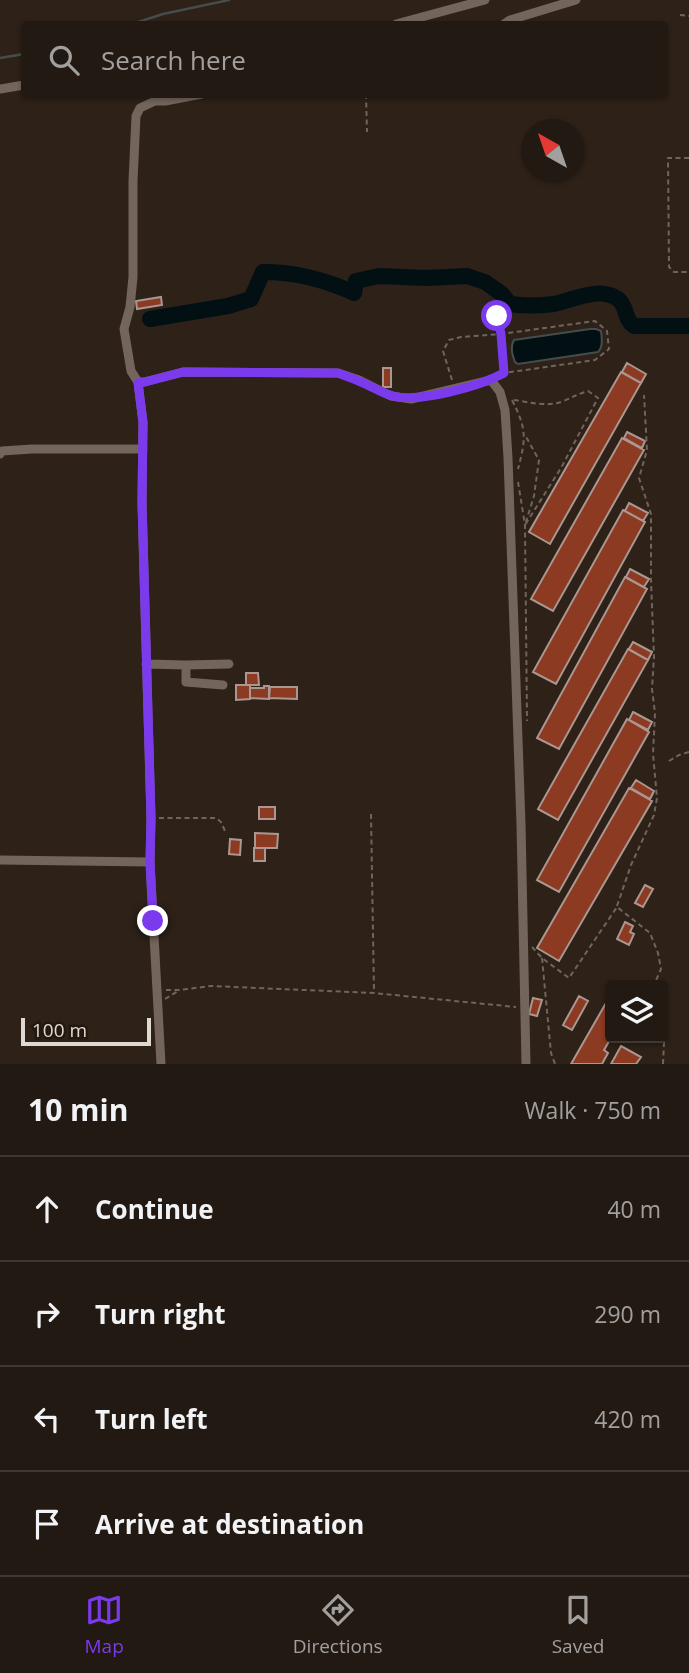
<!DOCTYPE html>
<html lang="en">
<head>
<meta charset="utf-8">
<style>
	:root { --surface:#221912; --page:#2a221b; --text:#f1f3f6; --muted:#a2a09f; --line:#3f3832; --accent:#7c3aed }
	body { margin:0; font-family:"Open Sans",sans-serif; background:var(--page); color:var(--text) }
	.controls { position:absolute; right:21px; bottom:21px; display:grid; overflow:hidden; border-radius:7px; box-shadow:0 2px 5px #0004 }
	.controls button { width:63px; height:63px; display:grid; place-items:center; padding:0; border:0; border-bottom:2px solid var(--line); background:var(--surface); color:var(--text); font:35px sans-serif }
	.compass { position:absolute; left:521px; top:119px; width:63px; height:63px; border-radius:50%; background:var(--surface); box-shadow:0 2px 5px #0004; rotate:320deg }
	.scale { position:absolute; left:21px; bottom:18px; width:130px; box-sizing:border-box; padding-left:7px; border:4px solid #e0d8d2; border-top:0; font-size:19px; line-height:24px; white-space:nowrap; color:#e0d8d2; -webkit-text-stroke:5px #23180f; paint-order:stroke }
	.stop { position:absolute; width:21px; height:21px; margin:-16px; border:5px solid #7c3aed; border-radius:50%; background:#fff }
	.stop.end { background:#7c3aed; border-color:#fff; box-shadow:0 2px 7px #0008 }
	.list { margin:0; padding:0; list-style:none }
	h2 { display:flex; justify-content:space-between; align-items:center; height:91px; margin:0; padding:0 28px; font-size:30px }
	h2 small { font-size:23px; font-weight:400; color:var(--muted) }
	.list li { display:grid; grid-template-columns:46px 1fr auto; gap:21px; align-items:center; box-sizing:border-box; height:105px; padding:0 28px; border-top:2px solid var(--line) }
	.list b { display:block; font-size:26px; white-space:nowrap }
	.list em { font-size:23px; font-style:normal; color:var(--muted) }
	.icon { flex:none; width:38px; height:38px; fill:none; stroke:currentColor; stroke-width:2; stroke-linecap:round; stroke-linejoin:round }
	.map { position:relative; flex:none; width:689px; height:1064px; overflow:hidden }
	.search { position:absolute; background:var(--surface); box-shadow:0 2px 5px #0004; left:21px; right:21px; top:21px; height:77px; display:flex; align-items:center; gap:18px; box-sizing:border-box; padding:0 24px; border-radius:7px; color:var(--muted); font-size:26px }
	.sheet { height:511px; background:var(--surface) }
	nav { display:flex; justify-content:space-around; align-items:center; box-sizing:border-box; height:98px; border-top:2px solid var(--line); background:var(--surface); font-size:19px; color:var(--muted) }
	nav a { display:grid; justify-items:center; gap:4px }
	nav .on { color:var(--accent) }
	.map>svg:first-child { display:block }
	.water { fill:#021014; stroke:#454c4d; stroke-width:2 }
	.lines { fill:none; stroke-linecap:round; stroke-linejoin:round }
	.stream { stroke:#454c4d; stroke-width:2.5 }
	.river { stroke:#021014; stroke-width:16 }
	.building { fill:#8d3a22; stroke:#aa9792; stroke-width:2 }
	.path { stroke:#70655d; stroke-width:2; stroke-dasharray:5 3.5; stroke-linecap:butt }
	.minor { stroke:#73655b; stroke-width:9 }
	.route { stroke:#7c3aed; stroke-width:9 }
</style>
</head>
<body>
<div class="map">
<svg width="689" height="1064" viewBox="0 0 689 1064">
	<rect width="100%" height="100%" fill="#2d2118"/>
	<path class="water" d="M590 329H596L601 331C602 339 603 347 598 352L518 364 515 362C512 354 510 347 514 340Z"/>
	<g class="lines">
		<path class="stream" d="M132 24 163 14 229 0
			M0 58 24 54"/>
		<path class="river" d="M150 319 228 306 251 299 263 272C295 272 326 280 354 293L356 281 379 276 426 278 467 276 485 282 502 294 510 304C524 306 539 306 554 304 573 300 599 286 618 299 628 307 624 320 634 326H689"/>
	</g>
	<path class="building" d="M161 297 162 305 137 309 136 301Z
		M627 363 646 374 641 383 622 372Z
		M383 368H391V387H383Z
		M621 372 641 383 550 544 529 532Z
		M627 432 645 441 642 448 624 438Z
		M622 438 644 450 553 611 531 599Z
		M629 503 648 513 643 521 625 511Z
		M623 510 645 522 556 684 533 672Z
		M630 569 649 579 644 587 626 577Z
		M625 577 647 589 559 749 537 738Z
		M633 642 652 652 648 660 629 649Z
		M628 649 648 660 558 820 538 809Z
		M246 673H258L259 685H246Z
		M236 685H250V699L236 700Z
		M264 686H269V699L250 698V688H264Z
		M270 687H297V699L269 698Z
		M633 712 652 722 648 730 629 720Z
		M627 719 649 732 559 892 537 880Z
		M636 780 654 791 650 799 631 788Z
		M629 788 652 801 559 961 537 948Z
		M259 807H275V819H259Z
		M255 833 278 834 277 848H255Z
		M230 839 241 840 240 855 229 854Z
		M254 848H265V861H254Z
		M645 885 653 889 643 907 635 903Z
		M625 922 633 926 630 932 634 934 629 945 617 939Z
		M579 996 588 1001 572 1030 563 1025Z
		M610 996 611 1038 604 1050 608 1053 602 1064H571Z
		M533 998 542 1000 537 1016 529 1014Z
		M621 1046 641 1057 636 1064H611Z"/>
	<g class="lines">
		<path class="path" d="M680 15 689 16
			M366 94 367 132
			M689 158H668L669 267 674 272H689
			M500 375 504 373 501 334 595 321 607 331 609 349 595 360 504 373
			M452 380 443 351 449 340 461 337 501 334 497 316
			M512 400C527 429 526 439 518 469
			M514 400C528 402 547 407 561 402 571 398 578 394 588 391L598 398 561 468 525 525 534 496 539 460 525 435
			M518 482 525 525 527 721
			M669 761 679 755 689 752
			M371 814 374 992
			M159 818H216L221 822 225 831
			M617 906 631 865 654 815 657 798 653 754 655 713 652 689 654 657 651 581V514L639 478 647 450 644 395
			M532 947 542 958 569 978 617 907 650 933 658 953 661 969 654 985
			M542 958 551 1053 555 1064
			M166 990H179L211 986 374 993 516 1007
			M165 999 178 991
			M663 1064 665 1021 663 1011"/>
		<path class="minor" d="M396 24 485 0
			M504 24 510 20 576 0
			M0 89 24 85
			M138 382H144L183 372 338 373 359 380 391 396 411 399 491 380 500 392 505 410 508 458 521 824 526 1064
			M0 454 2 451 32 449H143
			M146 664 186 665 229 664
			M186 665V682L223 685
			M0 860 150 862
			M161 1064 150 862 151 818 142 503 143 423 138 382 131 371 124 329 130 307 133 277V181L136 116 140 108 155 101H165L202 94"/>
	</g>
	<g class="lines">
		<path class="route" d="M153 921 150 862 151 818 142 503 143 422 138 383 145 382 183 372 338 373C346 376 355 379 363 383 373 387 383 394 393 396 420 403 480 386 504 373L501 334 497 316"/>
	</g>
</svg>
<div class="controls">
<button><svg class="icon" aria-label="layers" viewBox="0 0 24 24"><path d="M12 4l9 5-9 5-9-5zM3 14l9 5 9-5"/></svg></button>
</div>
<svg class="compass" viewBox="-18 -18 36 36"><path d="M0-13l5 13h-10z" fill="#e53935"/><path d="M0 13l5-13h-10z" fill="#a2a09f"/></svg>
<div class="scale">100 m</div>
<div class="stop" style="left:497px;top:316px"></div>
<div class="stop end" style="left:153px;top:921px"></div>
<div class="search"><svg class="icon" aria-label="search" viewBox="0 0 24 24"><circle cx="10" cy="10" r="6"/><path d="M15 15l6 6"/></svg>Search here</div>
</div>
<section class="sheet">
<h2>10 min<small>Walk · 750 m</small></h2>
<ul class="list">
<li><svg class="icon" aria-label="ahead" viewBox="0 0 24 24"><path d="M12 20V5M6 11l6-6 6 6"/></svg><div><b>Continue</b></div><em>40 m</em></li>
<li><svg class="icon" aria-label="right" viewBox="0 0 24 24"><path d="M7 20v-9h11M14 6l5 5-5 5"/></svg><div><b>Turn right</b></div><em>290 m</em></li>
<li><svg class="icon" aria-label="left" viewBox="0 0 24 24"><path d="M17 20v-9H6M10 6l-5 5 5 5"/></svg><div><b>Turn left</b></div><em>420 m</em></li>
<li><svg class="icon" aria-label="arrive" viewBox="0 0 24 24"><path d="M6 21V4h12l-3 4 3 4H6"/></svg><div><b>Arrive at destination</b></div></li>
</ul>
</section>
<nav>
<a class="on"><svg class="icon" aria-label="map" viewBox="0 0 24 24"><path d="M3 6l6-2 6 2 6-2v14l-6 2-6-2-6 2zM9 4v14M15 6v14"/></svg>Map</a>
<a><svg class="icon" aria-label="directions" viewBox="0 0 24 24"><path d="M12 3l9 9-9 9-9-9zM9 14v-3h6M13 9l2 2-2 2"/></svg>Directions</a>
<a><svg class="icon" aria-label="saved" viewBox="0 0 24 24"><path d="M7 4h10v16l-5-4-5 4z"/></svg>Saved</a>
</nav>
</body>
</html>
